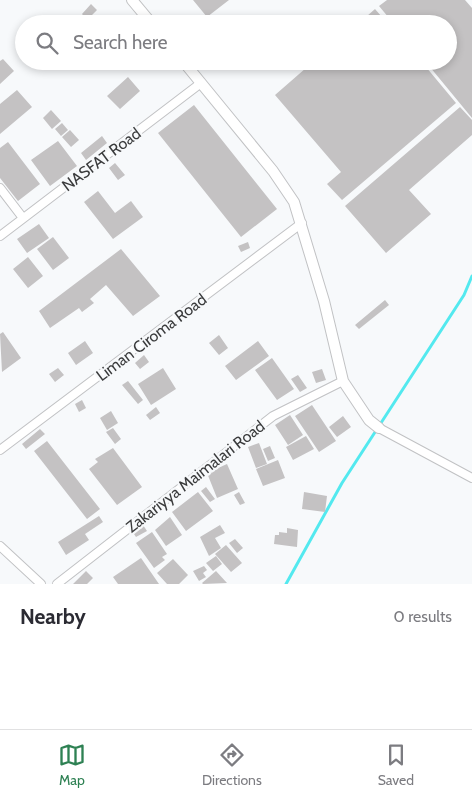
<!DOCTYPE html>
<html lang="en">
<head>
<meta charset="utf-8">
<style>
	:root { --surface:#fff; --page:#f7f7f7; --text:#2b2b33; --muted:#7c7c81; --line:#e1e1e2; --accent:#2e8153 }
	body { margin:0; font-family:Cabin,sans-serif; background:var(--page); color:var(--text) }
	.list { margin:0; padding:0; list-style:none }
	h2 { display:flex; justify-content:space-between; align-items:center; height:65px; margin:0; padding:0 20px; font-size:21px }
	h2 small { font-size:16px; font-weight:400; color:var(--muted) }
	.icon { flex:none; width:28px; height:28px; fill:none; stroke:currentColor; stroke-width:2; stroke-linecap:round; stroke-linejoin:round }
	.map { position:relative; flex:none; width:472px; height:584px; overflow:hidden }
	.search { position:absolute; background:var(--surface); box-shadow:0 2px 8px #0003; left:15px; right:15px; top:15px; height:55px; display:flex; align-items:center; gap:12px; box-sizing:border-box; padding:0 18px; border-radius:28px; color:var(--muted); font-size:19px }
	.sheet { height:145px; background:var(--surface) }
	nav { display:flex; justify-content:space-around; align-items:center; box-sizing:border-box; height:70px; border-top:1px solid var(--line); background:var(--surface); font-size:14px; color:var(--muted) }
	nav a { display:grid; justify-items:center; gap:2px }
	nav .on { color:var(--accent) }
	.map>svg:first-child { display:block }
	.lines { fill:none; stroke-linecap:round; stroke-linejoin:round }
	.stream { stroke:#53e9ef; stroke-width:3 }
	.building { fill:#c4c2c3 }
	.minor-casing { stroke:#c1c2c4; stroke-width:10 }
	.tertiary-casing { stroke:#c1c2c4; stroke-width:12 }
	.minor { stroke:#fff; stroke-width:8 }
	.tertiary { stroke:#fff; stroke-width:10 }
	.labels { text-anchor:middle; stroke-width:4.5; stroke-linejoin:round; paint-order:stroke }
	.street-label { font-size:16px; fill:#3a3b3c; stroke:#f7f9fb }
</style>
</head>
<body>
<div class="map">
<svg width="472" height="584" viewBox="0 0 472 584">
	<rect width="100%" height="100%" fill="#f7f9fb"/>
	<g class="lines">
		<path class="stream" d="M286 584 342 483 464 295 472 276"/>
	</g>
	<path class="building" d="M193 0H229L207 17Z
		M387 0H465L472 8V118L425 61H448V24H394L379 6Z
		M91 4 97 10 87 20 82 14Z
		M375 9 388 24H358Z
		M3 59 14 71 0 84V61Z
		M314 61H421L456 103 342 200 327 184 341 172 275 95Z
		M128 77 140 91 120 109 107 96Z
		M17 90 32 107 0 134V104Z
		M194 105 277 209 241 237 158 133Z
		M460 107 472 120V135L409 190 431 214 386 253 345 206Z
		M51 110 61 121 52 129 43 118Z
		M62 123 68 130 61 136 55 129Z
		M70 130 79 140 71 147 62 137Z
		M102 136 107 143 86 160 81 153Z
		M58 141 77 166 50 186 31 160Z
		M8 142 40 184 18 201 0 178V148Z
		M115 163 125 175 118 180 109 168Z
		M98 191 115 213 131 201 143 217 113 239 84 202Z
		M39 224 49 238 27 253 17 239Z
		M53 237 69 258 53 270 37 249Z
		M248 242 250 248 241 252 238 246Z
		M121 249 160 296 133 316 106 285 90 299 94 303 82 312 79 308 50 328 39 311Z
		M28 257 43 276 28 288 13 269Z
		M385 300 389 305 359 329 355 325Z
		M3 332 21 358 2 372 0 334Z
		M219 335 228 348 219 355 209 343Z
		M85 341 93 353 76 365 68 353Z
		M258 341 269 356 236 380 225 366Z
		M144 355 149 362 140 369 135 363Z
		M272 358 294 389 277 400 255 370Z
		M58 368 64 375 55 382 49 374Z
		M163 368 176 389 151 405 138 384Z
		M322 369 326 380 316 383 312 372Z
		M298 375 307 388 300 392 291 379Z
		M128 381 143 400 138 404 122 385Z
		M82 400 86 408 79 412 75 404Z
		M312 405 336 441 319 452 295 416Z
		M156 407 160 413 150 420 146 415Z
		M111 411 118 423 107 430 100 418Z
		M290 415 303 435 288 445 275 425Z
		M343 416 351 427 337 437 329 427Z
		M113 428 121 439 115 444 106 432Z
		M40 429 45 434 26 449 22 444Z
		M306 436 314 449 293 460 286 447Z
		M47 441 100 509 87 519 34 451Z
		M259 443 267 464 256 468 248 447Z
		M270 446 275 458 268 461 263 449Z
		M113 448 142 487 117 505 89 469 98 462 95 459Z
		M278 460 285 478 263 486 256 469Z
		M227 464 238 489 217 498 207 473Z
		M206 487 215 499 210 502 201 491Z
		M198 492 213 511 186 531 172 512Z
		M239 492 245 503 240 505 234 495Z
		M304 492 327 496 325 512 302 509Z
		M99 516 103 522 85 534 89 540 66 555 58 542Z
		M170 517 182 535 166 546 155 530Z
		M143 525 147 531 136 537 132 531Z
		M220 525 225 533 215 538 221 548 209 556 200 537Z
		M287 528 298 530 297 547 274 544 275 535H279V532L287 533Z
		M152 532 167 554 162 557 165 560 154 568 136 543Z
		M235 539 243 548 237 553 229 543Z
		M226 545 242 563 231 572 215 554Z
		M216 556 222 564 213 571 206 563Z
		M141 558 159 584H118L113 577Z
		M173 559 188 575 179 584H167L157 573Z
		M204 566 207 570 203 573 206 577 199 581 193 571Z
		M86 571 93 578 87 584H73Z
		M216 571 227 583 203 584 202 583Z"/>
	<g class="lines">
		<defs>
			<path id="minor" d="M0 188 23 218
				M0 236 201 83
				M379 428 472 478
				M0 450 302 223
				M0 546 41 584
				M57 584 273 416 343 381"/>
			<path id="tertiary" d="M132 0 152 24
				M183 61 273 171 294 202 324 301 343 381 369 420 379 428"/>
		</defs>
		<use href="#minor" class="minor-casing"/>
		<use href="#tertiary" class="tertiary-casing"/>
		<use href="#minor" class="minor"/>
		<use href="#tertiary" class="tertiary"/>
	</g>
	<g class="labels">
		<g class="street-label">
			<text transform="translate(101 159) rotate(-37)" y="6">NASFAT Road</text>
			<text transform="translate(151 337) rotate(-37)" y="6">Liman Ciroma Road</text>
			<text transform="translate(195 476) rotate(-38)" y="6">Zakariyya Maimalari Road</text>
		</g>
	</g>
</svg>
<div class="search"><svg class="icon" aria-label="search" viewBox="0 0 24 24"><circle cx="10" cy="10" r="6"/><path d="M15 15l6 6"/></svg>Search here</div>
</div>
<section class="sheet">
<h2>Nearby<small>0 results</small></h2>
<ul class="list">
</ul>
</section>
<nav>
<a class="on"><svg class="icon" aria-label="map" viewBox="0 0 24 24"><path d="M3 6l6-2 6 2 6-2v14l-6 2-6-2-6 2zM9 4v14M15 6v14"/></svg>Map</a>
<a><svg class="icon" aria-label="directions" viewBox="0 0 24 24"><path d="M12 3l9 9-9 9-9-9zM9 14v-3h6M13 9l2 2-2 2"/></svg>Directions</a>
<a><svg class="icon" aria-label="saved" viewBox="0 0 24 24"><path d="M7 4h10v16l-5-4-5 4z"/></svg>Saved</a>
</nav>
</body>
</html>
